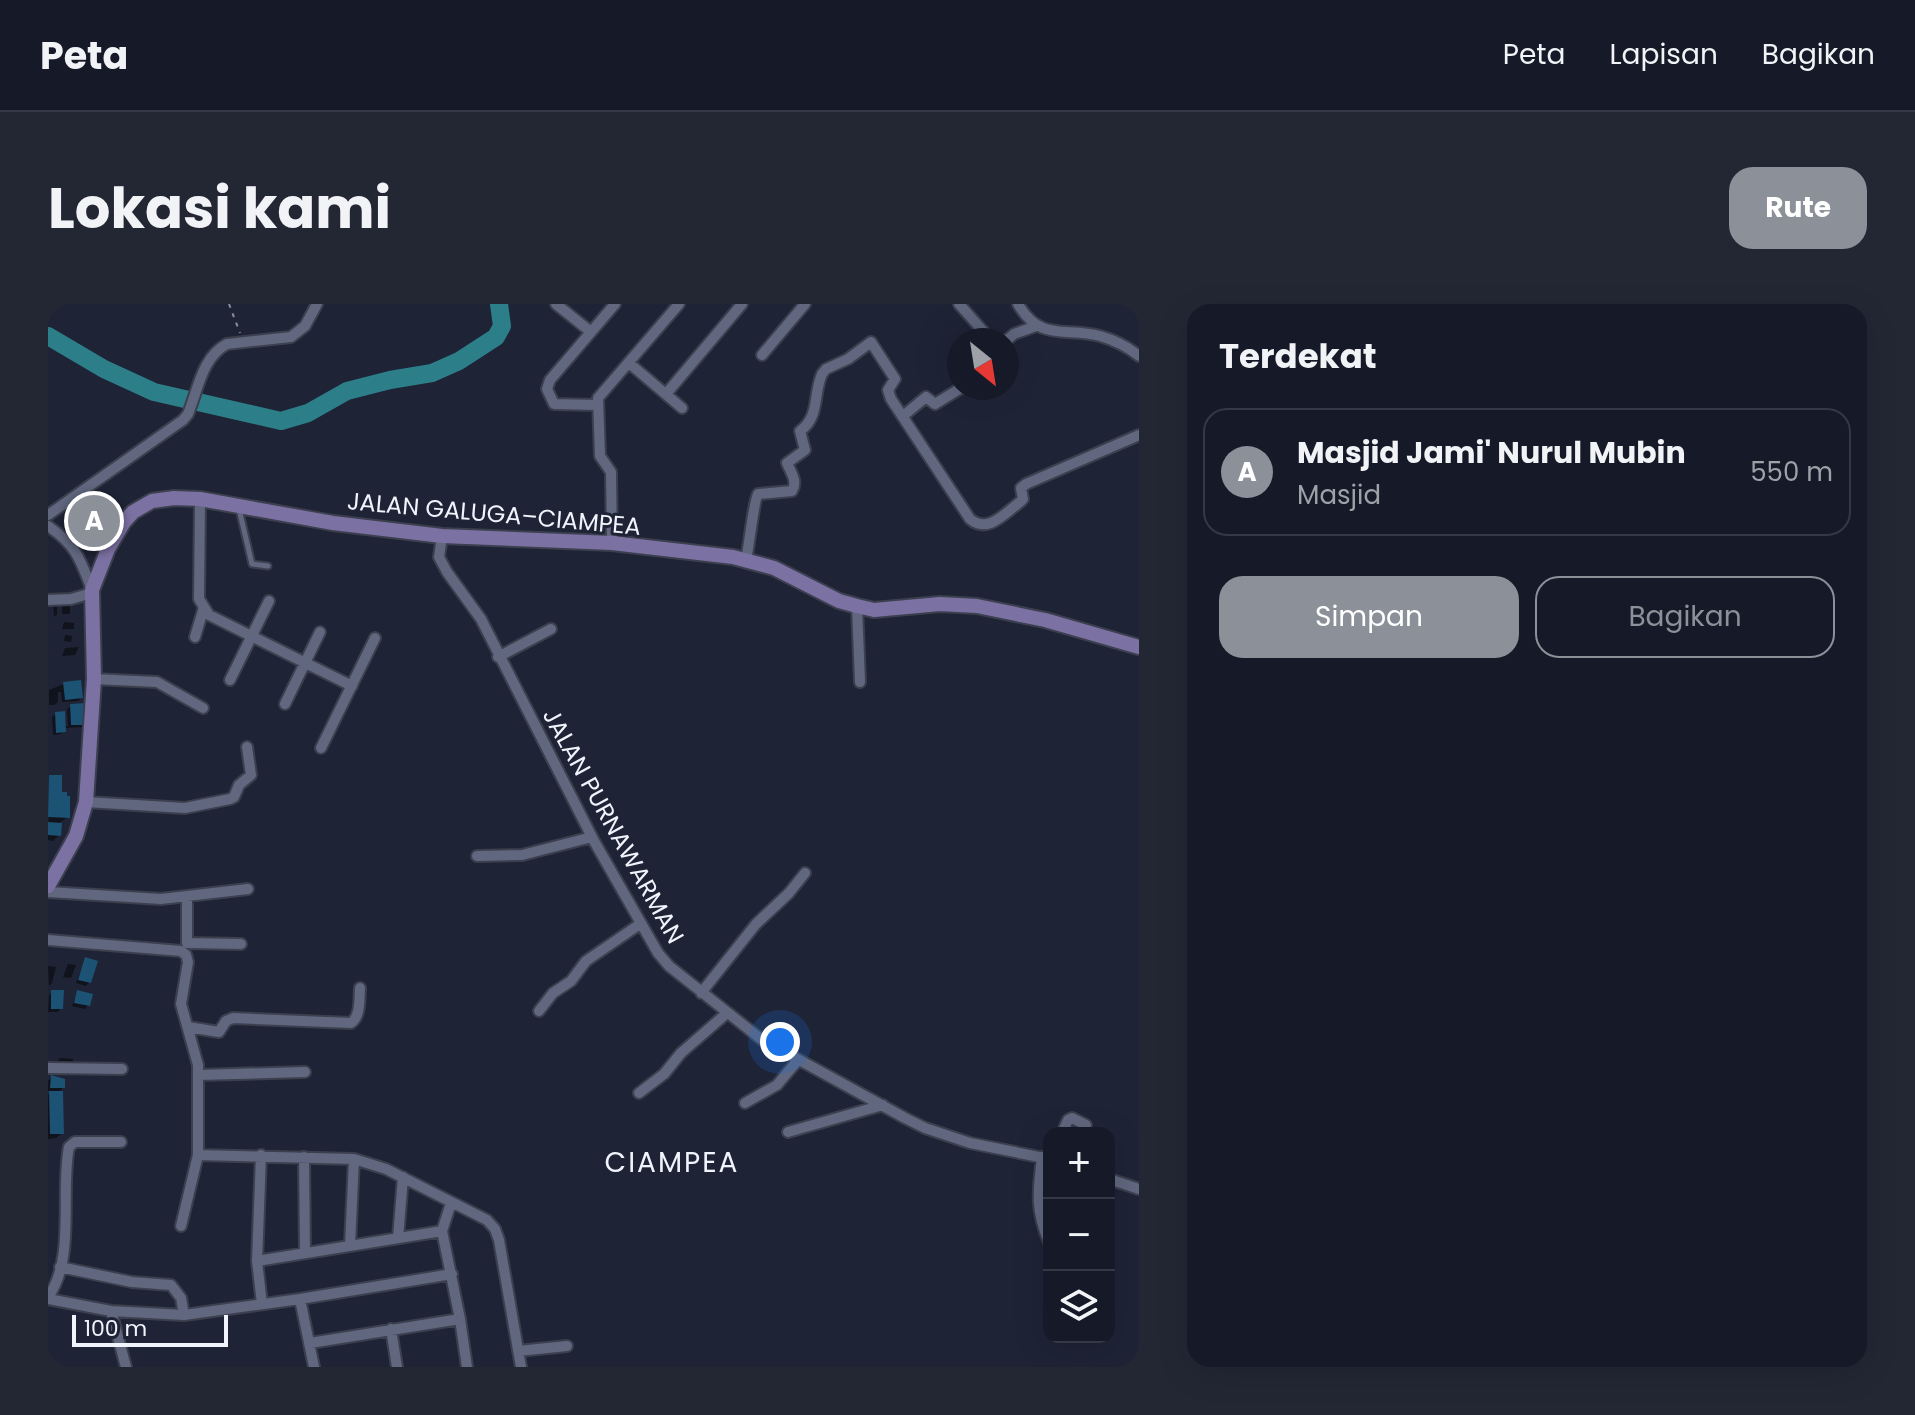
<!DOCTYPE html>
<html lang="id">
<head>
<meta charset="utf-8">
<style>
	:root { --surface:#161a28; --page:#232734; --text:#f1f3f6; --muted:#9ea1a8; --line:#353845; --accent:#8c9099 }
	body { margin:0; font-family:Poppins,sans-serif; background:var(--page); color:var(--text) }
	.controls { position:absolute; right:24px; bottom:24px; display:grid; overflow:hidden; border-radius:16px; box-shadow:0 8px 32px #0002 }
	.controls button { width:72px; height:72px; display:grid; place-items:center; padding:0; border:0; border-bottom:2px solid var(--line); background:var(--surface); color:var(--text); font:40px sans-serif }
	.compass { position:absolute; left:899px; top:24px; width:72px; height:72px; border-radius:50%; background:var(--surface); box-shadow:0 8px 32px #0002; rotate:150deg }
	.scale { position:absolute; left:24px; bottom:20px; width:156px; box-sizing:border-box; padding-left:8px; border:4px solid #f2f4fd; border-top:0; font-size:22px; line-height:28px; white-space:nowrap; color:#f2f4fd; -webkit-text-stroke:6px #1e2336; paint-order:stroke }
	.you { position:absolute; left:732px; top:738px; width:28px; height:28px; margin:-20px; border:6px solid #fff; border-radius:50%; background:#1a73e8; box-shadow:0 0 0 12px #1a73e833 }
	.badge { display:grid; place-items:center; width:52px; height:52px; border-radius:50%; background:var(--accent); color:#fff; font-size:26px; font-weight:700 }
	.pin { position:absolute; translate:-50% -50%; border:4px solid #fff; box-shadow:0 2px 8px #0006 }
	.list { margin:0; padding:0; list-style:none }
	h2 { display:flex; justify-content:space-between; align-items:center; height:104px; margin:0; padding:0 32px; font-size:34px }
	h2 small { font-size:26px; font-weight:400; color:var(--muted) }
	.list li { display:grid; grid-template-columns:52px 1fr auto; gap:24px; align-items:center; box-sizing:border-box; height:128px; margin:0 16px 16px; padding:0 16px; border:2px solid var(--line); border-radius:24px }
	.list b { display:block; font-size:30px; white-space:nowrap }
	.list p { margin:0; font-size:26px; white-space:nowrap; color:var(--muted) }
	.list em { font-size:26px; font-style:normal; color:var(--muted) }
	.actions { display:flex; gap:16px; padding:24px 32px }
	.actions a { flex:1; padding:18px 0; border:2px solid var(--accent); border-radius:24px; text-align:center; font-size:28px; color:var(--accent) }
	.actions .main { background:var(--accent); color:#fff }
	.icon { flex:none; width:44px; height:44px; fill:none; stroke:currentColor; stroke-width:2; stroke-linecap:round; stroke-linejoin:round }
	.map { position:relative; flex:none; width:1091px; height:1063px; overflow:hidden; border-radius:24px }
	header { display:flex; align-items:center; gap:48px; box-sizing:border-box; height:112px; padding:0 40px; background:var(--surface); border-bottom:2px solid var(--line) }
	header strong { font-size:38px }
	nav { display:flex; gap:44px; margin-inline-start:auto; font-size:28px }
	.intro { display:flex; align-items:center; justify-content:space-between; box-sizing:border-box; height:192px; padding:0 48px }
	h1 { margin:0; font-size:56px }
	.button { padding:20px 36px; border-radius:24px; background:var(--accent); color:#fff; font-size:28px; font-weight:700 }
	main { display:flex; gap:48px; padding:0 48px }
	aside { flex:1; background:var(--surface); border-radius:24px; box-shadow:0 8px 32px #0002 }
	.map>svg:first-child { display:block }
	.shadow { fill:#0007 }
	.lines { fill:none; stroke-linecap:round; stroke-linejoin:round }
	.river { stroke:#2c7e89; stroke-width:18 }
	.building { fill:#1c5273 }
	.lane-casing { stroke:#3b3f4e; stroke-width:9 }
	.street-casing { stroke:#3b3f4e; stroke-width:14 }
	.secondary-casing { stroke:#3b3f4e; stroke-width:18 }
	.path { stroke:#8a8e9c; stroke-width:2; stroke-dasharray:4 6; stroke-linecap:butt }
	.lane { stroke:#60677e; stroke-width:5 }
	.street { stroke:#60677e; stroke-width:10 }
	.secondary { stroke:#7c71a3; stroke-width:14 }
	.labels { text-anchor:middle; stroke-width:6; stroke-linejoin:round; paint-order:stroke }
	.street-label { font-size:24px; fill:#f2f4fd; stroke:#1e2336 }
	.quarter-label { font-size:28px; letter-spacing:2px; fill:#f2f4fd; stroke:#1e2336 }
</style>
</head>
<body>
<header>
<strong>Peta</strong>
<nav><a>Peta</a><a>Lapisan</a><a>Bagikan</a></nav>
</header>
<div class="intro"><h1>Lokasi kami</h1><a class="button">Rute</a></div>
<main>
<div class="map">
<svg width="1091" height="1063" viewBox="0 0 1091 1063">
	<rect width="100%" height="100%" fill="#1e2336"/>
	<path class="shadow" d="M34 212 62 223 56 228 34 235 32 230 21 234 19 226Z
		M9 300V311L6 312 5 301Z
		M22 300V310H14V301Z
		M16 318 26 319V325H14Z
		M17 331 24 332 23 338 16 337Z
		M31 343 27 351 14 352 17 344Z
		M16 380 33 394 30 397 14 398 13 388H10V398L6 401H1V386Z
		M23 402 38 420 35 423 16 424 13 430 5 431 4 413 8 410 16 422H20L19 405Z
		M2 473 20 513 12 518 11 531 5 537 0 536Z
		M37 656 41 678 38 682 28 679Z
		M20 660 28 661 23 674 15 673Z
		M0 662 8 663 4 679 1 682Z
		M4 688 13 704 10 708H0L1 691Z
		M29 689 40 701 37 705 24 702Z
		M12 754 25 755 24 763 8 765 9 758Z
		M4 773 15 784 10 789 14 829 8 834 0 835V791L4 787H0V777Z"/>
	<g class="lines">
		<path class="river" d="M0 32 56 65 106 88 233 117 260 109 299 87 342 76 384 69 411 57 448 33 454 22 451 0"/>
	</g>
	<path class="building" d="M58 203 64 223 39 230 38 226 27 229 24 219 35 215 33 210Z
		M33 376 35 394 17 396 15 378Z
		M39 399 40 421H23L22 400Z
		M17 407 18 428 8 429 7 408Z
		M1 471H14V488H19V492H22V514L0 513Z
		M0 518 14 519 13 532 0 531Z
		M37 653 50 657 43 679 30 676Z
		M3 686H16L15 705H3Z
		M29 686 45 690 42 702 26 699Z
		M3 771 17 775V784H2Z
		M1 787H15L16 830H2Z"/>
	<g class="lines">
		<defs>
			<path id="lane" d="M191 205 204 260 220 262"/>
			<path id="street" d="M508 0 543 28
				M911 0 943 36
				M970 0C992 38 1016 23 1052 32 1066 36 1080 43 1091 52
				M959 36 966 30 988 22
				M714 51 757 0
				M959 55V58
				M581 59 634 104
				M618 90 694 0
				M549 101 506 100 499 85 502 76 567 0
				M855 112 878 93 887 100 913 84
				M152 195 151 295 161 311 304 382
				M0 211 135 116 140 110C150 86 154 53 179 40L243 33 257 22 269 0
				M0 222C29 242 32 255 44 286
				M394 232 391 253 399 268 433 315 546 537 610 649 621 662 713 735 857 814 877 824 922 839 1001 855
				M564 239 563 168 552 152 550 94 631 0
				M698 256C701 243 706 195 710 190L744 187C750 177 743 169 739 159L757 146 752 127C772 113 765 90 774 70L778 65 800 55 823 38 847 75 840 86 843 95 922 215C940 230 956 210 972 198L975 195 973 184 978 180 1091 131
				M0 296 23 295 44 289
				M809 302 812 378
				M147 333 156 303
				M450 353 503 325
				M46 375 109 378 155 404
				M182 376 221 297
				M237 400 272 328
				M273 444 327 334
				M38 498 137 504 182 495 186 493 191 481 203 471 199 443
				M429 552 474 551 544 533
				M0 588 113 595 200 585
				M139 593V639L193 640
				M0 636 133 647 138 651 140 658 133 700 150 761V851L306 855 338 865 439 916 447 925 451 936 473 1063
				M653 689 708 620 741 589 757 569
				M491 707 505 689 523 677 538 657 592 620
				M140 723 171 728 178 717 185 714 303 719C313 712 311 695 312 684
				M0 764 74 765
				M150 771 257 768
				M591 789 616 770 633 749 679 709
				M697 799 729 781 750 756
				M740 828 835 801
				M1014 829 1020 816 1024 814 1038 821
				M213 851 209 957 214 1000
				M256 853 257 949
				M994 853C990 887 987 905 1001 938
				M1061 875 1091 885
				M403 899 394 927 412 1015 419 1063
				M133 922 150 851
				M350 934 355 873
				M302 941 306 855
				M209 957 394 927
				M12 963 84 978 123 981 133 994 136 1011
				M0 993C28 955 12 887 21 843L27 838H73
				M0 995 63 1007 136 1011 252 995 404 970
				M252 995 266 1063
				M63 1007 78 1063
				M343 1025 349 1063
				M262 1039 412 1015
				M470 1047 519 1042"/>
			<path id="secondary" d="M0 582 28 532 38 498 46 375 44 286 60 245 76 218 85 208 104 197 126 194 152 195 285 219 394 232 564 239 685 253 726 264 791 297 809 302 826 306 892 300 929 302 997 316 1091 343"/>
		</defs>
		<use href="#lane" class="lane-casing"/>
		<use href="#street" class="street-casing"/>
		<use href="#secondary" class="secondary-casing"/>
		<path class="path" d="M181 0 192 29"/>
		<use href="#lane" class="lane"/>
		<use href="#street" class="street"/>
		<use href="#secondary" class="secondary"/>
	</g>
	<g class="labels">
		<g class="street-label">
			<text transform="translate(446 210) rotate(5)" y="8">JALAN GALUGA–CIAMPEA</text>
			<text transform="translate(565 522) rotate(61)" y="8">JALAN PURNAWARMAN</text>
		</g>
		<g class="quarter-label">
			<text x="624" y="868">CIAMPEA</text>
		</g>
	</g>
</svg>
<div class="controls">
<button>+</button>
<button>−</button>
<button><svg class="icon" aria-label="layers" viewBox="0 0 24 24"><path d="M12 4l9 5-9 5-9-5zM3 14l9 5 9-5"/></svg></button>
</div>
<svg class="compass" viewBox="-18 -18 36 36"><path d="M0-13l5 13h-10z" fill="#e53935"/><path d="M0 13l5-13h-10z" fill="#9ea1a8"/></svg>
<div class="scale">100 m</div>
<div class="you"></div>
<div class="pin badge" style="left:46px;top:217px">A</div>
</div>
<aside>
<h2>Terdekat<small></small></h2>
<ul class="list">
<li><span class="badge">A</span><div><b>Masjid Jami' Nurul Mubin</b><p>Masjid</p></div><em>550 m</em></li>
</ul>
<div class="actions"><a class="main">Simpan</a><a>Bagikan</a></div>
</aside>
</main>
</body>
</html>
